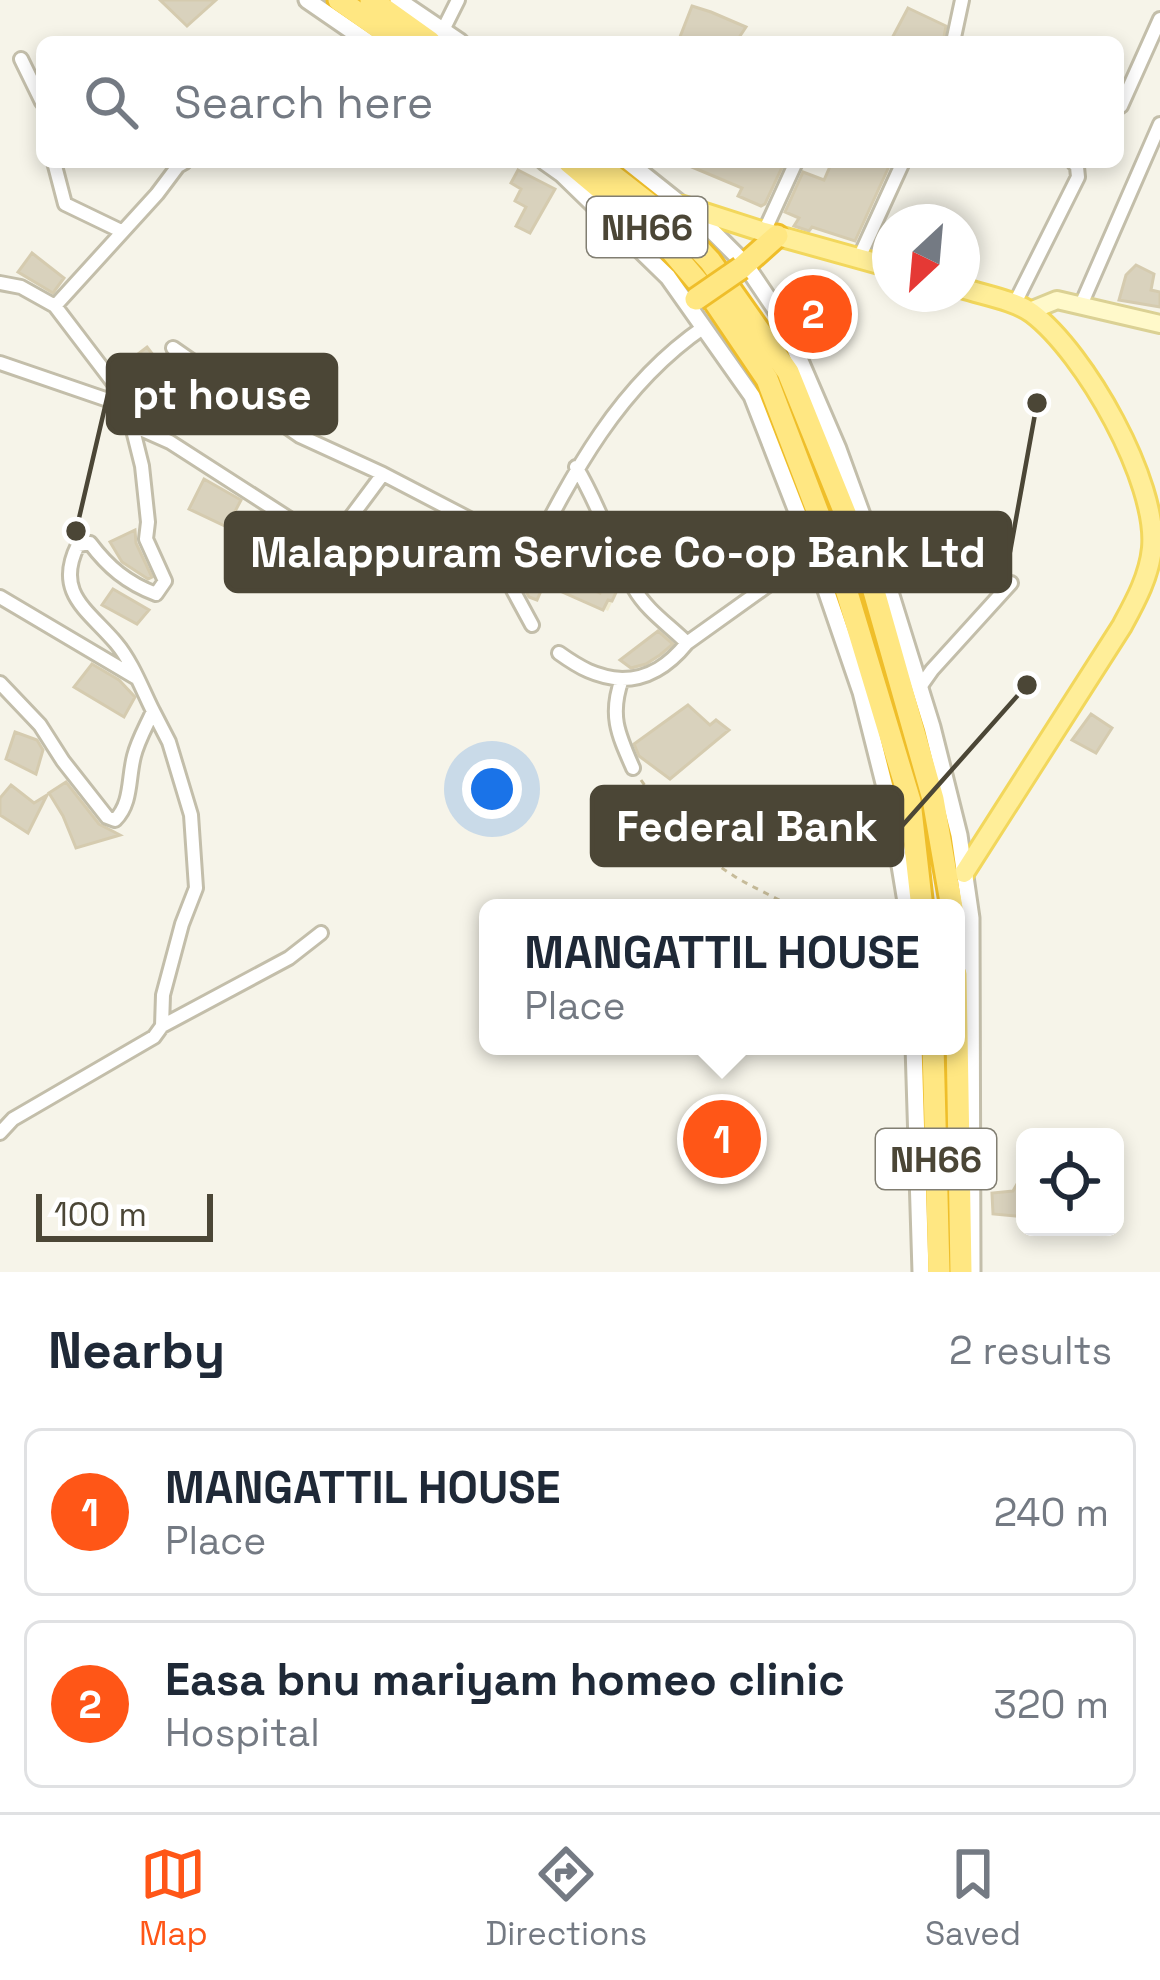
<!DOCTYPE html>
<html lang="en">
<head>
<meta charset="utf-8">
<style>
	:root { --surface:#fff; --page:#f2f2f3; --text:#1f2937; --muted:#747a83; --line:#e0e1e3; --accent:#ff5617 }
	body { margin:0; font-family:"Space Grotesk",sans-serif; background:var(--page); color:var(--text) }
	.controls { position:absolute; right:36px; bottom:36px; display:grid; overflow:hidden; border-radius:18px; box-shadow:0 6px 18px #0003 }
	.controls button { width:108px; height:108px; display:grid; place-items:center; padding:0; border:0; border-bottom:3px solid var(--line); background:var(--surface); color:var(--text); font:60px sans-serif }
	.compass { position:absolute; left:872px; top:204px; width:108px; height:108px; border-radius:50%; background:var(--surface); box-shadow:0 6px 18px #0003; rotate:206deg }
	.scale { position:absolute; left:36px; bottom:30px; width:177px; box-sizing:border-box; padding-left:12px; border:6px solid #4b4636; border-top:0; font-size:33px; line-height:42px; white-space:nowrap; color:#4b4636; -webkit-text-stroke:9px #fff; paint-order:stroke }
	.you { position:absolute; left:492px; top:789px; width:42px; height:42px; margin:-30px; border:9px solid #fff; border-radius:50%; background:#1a73e8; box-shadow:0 0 0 18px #1a73e833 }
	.badge { display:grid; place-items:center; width:78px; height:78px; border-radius:50%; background:var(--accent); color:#fff; font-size:39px; font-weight:700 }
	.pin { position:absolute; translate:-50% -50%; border:6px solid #fff; box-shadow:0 3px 12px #0006 }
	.popup { position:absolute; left:479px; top:899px; width:486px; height:156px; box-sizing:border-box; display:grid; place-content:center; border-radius:18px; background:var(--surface); filter:drop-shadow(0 3px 9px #0005); font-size:39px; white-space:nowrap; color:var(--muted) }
	.popup b { font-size:45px; color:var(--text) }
	.popup::after { content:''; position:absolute; left:50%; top:100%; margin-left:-24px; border:24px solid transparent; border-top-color:var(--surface) }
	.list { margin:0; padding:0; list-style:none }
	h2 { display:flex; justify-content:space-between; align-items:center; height:156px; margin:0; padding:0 48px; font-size:51px }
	h2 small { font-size:39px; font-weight:400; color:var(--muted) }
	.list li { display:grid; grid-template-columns:78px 1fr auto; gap:36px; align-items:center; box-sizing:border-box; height:168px; margin:0 24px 24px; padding:0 24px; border:3px solid var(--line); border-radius:18px }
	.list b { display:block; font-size:45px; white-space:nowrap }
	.list p { margin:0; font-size:39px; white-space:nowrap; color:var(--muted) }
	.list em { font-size:39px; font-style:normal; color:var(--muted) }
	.icon { flex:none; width:66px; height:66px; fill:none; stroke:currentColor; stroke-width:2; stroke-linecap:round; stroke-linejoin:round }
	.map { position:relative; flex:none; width:1160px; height:1272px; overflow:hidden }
	.search { position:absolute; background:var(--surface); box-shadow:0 6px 18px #0003; left:36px; right:36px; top:36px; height:132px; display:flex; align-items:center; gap:30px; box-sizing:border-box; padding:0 42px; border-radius:18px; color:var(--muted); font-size:45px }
	.sheet { height:540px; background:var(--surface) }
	nav { display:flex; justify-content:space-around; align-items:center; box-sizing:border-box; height:168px; border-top:3px solid var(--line); background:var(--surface); font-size:33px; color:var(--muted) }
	nav a { display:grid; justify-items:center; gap:6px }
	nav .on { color:var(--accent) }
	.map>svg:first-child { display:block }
	.education { fill:#f1ecd2 }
	.building { fill:#d9d2bd; stroke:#d5cbaf; stroke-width:3 }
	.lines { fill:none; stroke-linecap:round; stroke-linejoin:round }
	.minor-casing { stroke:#c3beaa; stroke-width:18 }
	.tertiary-casing { stroke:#c3beaa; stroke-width:21 }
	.secondary-casing { stroke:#dbd194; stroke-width:22 }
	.primary-casing { stroke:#f2d75c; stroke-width:24 }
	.trunk-casing { stroke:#efbe2a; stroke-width:27 }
	.path { stroke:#c7bc9a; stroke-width:3; stroke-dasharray:6 6; stroke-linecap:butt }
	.minor { stroke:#fff; stroke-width:12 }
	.tertiary { stroke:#fff; stroke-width:15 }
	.secondary { stroke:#fff9ca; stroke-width:16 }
	.primary { stroke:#fe9; stroke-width:18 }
	.trunk { stroke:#ffe782; stroke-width:21 }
	.trunk-bridge-casing { stroke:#efbe2a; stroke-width:27; stroke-linecap:butt }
	.trunk-bridge { stroke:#ffe782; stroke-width:21 }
	.labels { text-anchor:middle; stroke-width:9; stroke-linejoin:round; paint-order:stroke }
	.shield { fill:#fff; stroke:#817e72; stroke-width:3 }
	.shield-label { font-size:36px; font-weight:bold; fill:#4b4636 }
	.leader { fill:none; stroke:#4b4636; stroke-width:4.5 }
	.callout-dot { fill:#4b4636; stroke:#fff; stroke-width:4.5 }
	.callout { fill:#4b4636; stroke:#4b4636; stroke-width:4.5 }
	.callout-label { font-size:42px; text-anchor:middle; font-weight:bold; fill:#fff }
</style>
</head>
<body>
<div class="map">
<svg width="1160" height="1272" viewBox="0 0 1160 1272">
	<rect width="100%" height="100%" fill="#f6f4e9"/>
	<path class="education" d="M578 534 613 564 627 570 608 611 544 582 537 596 526 591 551 537Z"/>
	<path class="building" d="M160 0H216L187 26Z
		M692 6 711 12 746 27 736 42H678Z
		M908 8 946 26 943 42H890Z
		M680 162H783L784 163 765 204 761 206 738 196 742 188Z
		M832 162H891L855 241 812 227 809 231 794 226 799 218 785 212 803 172 824 180Z
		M518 170 555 189 530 233 516 226 526 207 515 201 521 189 511 183Z
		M32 253 64 278 53 293 18 272Z
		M1136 265 1154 274 1151 290 1160 292V307L1119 300 1126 275Z
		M147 347 182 393 151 417 117 370Z
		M204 479 241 500 227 527 189 509Z
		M135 530 136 543 152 577 148 579 122 562 110 542Z
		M540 561 553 566 550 571 600 593 612 567 620 584 612 601 608 600 603 610 544 584 537 600 529 597 525 590Z
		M113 589 149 610 137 624 102 605Z
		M658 631 673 644 660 655 646 664 631 668 620 660Z
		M92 664 119 680 135 697 124 717 74 687Z
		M688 705 710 725 716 720 729 730 670 779 639 756 634 744Z
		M1091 714 1112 728 1096 753 1072 740Z
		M15 732 37 740 43 750 36 774 6 759Z
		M66 782 99 824 120 835 76 848 63 816 49 793Z
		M11 785 34 803 47 795 28 833 0 815V798Z
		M1025 1170V1217L993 1214 992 1193 1013 1191Z"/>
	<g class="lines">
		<defs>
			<path id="minor" d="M443 30 458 0
				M953 42 962 0
				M21 59 42 102
				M1118 105 1121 106 1160 19
				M54 162 65 204 121 231
				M764 232 796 162
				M859 258 903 162
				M0 283 21 287 55 306
				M1014 305 1078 177 1077 167 1073 162
				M1081 305 1160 124
				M173 348 300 436 383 474 533 552
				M0 363 111 401 125 398
				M134 426 170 442 330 545 383 474
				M576 467C600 506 612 549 634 588 647 611 669 625 687 643L813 553
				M0 597 135 677
				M532 625 513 590C564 492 609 392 704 327
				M559 653C580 668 596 677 622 679
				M0 683 40 725 63 761 107 817 115 820C132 803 128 779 134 756 138 740 147 725 153 711 142 689 132 662 116 643 88 610 54 593 78 545L90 543C108 567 127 583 156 594L165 581 146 539 148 522 142 466 125 398 55 306 157 194 178 166 185 162
				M920 687 932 670 1011 583
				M633 768C618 734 609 715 622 679 650 679 670 664 687 643
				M162 1026 289 958 321 933
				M0 1133 13 1119 154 1037 162 1026 163 995 182 924 196 888 191 815 169 742 153 711"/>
			<path id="tertiary" d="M307 0 368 42
				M398 0 460 42
				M545 162 562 174 668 277 752 396 815 558 861 692 891 811 907 908
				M628 162 702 221 745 264 782 319 838 449 890 592 932 727 959 835 971 918 972 1272
				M914 1046 921 1272"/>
			<path id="secondary" d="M1030 311 1057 300 1160 324"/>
			<path id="primary" d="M683 206 764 232 890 267
				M962 288C983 295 1014 300 1032 313 1085 353 1158 482 1152 548 1149 577 1135 602 1122 626L964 873"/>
			<path id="trunk" d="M339 0 399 42
				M371 0 430 42
				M569 162 663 241 715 302 767 379 842 576 910 801 922 908
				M595 162 676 225 710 261 788 372 868 570 933 799 952 908
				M741 268 777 236
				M956 974 961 1272
				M933 1046 939 1272"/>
		</defs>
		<use href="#minor" class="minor-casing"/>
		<use href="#tertiary" class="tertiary-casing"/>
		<use href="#secondary" class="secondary-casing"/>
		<use href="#primary" class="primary-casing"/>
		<use href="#trunk" class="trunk-casing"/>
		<path class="path" d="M641 780C666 817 695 852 734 876 753 888 774 896 793 908"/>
		<use href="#minor" class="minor"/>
		<use href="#tertiary" class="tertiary"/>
		<use href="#secondary" class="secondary"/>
		<use href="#primary" class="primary"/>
		<use href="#trunk" class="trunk"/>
		<defs>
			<path id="trunk-bridge" d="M696 299 741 268"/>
		</defs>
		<use href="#trunk-bridge" class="trunk-bridge-casing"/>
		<use href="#trunk-bridge" class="trunk-bridge"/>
	</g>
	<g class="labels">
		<g class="shield">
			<rect x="587" y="197" width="120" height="60" rx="9"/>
			<rect x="876" y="1129" width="120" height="60" rx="9"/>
		</g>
		<g class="shield-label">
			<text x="647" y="240">NH66</text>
			<text x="936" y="1172">NH66</text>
		</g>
	</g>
	<path class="leader" d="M76 531L108 394M1037 403L1010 552M1027 685L902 826"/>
	<g class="callout-dot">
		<circle cx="76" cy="531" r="12"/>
		<circle cx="1037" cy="403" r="12"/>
		<circle cx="1027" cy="685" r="12"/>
	</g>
	<g class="callout">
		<rect x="108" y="355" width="228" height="78" rx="12"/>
		<rect x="226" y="513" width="784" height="78" rx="12"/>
		<rect x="592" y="787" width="310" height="78" rx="12"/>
	</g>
	<g class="callout-label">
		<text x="222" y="409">pt house</text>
		<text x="618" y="567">Malappuram Service Co-op Bank Ltd</text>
		<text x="747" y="841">Federal Bank</text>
	</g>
</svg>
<div class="controls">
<button><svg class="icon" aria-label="locate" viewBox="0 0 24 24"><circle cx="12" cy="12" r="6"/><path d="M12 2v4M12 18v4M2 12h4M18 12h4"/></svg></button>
</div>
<svg class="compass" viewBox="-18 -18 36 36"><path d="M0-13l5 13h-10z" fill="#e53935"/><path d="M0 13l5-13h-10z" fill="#747a83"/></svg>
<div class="scale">100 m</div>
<div class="you"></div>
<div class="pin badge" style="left:722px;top:1139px">1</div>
<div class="popup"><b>MANGATTIL HOUSE</b>Place</div>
<div class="pin badge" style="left:813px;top:314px">2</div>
<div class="search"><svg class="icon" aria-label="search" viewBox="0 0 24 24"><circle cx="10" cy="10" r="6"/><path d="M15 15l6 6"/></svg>Search here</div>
</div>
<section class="sheet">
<h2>Nearby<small>2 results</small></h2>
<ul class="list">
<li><span class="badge">1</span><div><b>MANGATTIL HOUSE</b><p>Place</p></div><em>240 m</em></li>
<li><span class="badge">2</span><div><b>Easa bnu mariyam homeo clinic</b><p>Hospital</p></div><em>320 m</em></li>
</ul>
</section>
<nav>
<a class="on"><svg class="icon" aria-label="map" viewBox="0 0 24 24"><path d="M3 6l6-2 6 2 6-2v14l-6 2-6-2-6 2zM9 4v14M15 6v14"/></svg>Map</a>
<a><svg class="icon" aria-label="directions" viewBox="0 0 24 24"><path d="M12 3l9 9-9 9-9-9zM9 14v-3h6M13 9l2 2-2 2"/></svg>Directions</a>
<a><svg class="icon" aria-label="saved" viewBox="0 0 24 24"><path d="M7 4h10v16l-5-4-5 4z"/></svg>Saved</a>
</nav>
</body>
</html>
